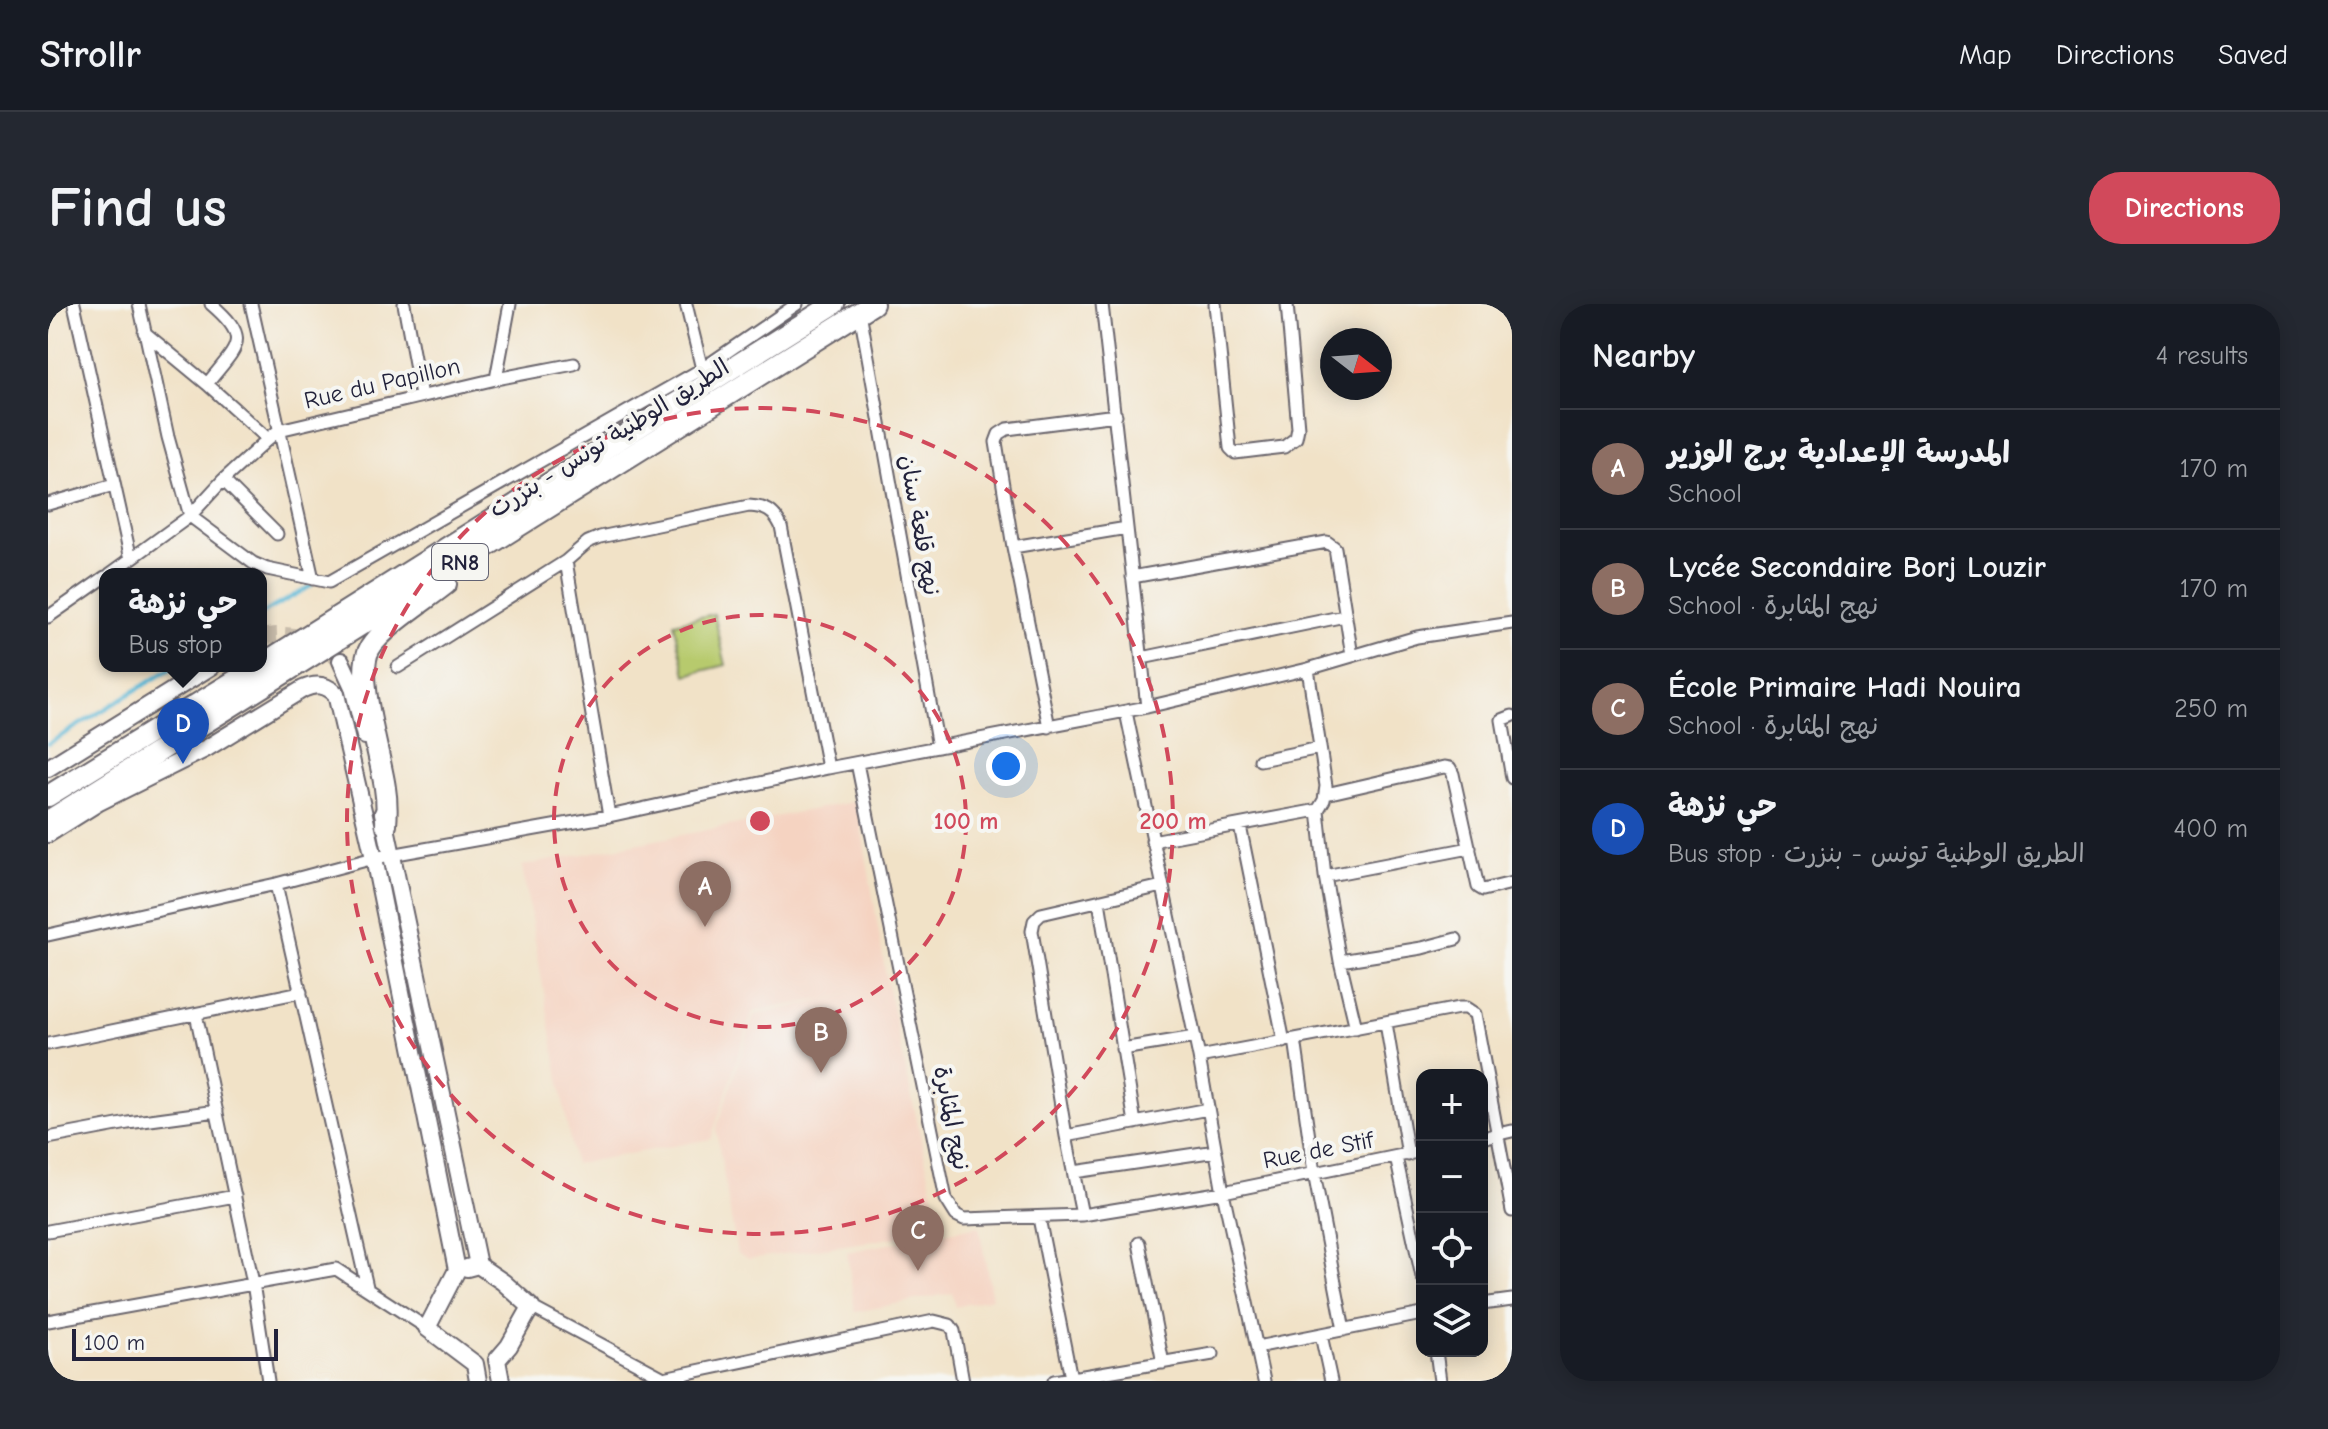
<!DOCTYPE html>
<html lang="en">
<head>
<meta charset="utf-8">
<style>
	:root { --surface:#171b24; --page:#242831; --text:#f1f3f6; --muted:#9ea1a6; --line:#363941; --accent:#d1495b }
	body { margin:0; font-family:"Comic Neue","Playpen Sans Arabic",sans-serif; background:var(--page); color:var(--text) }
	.controls { position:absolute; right:24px; bottom:24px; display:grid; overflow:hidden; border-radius:16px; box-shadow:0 4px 20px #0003 }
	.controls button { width:72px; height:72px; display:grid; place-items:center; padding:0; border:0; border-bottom:2px solid var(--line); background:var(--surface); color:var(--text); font:40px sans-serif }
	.compass { position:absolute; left:1272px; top:24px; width:72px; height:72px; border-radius:50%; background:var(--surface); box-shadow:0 4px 20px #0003; rotate:107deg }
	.scale { position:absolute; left:24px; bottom:20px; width:206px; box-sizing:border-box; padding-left:8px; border:4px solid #22223b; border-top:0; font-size:22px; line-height:28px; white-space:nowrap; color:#22223b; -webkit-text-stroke:6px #f6f6f2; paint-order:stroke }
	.you { position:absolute; left:958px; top:462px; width:28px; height:28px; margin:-20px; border:6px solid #fff; border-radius:50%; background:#1a73e8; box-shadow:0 0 0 12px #1a73e833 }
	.badge { display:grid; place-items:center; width:52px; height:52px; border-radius:50%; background:var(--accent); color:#fff; font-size:26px; font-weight:700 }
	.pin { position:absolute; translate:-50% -66px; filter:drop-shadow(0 2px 4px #0008) }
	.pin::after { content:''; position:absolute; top:42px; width:28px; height:24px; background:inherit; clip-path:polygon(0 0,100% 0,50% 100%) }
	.popup { position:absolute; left:51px; top:264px; width:168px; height:104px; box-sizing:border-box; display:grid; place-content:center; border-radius:16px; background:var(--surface); filter:drop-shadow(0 2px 6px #0005); font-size:26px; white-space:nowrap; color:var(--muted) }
	.popup b { font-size:30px; color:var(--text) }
	.popup::after { content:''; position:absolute; left:50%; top:100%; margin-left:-16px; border:16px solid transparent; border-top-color:var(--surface) }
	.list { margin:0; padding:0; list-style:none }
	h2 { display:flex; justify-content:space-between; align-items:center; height:104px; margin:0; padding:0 32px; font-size:34px }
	h2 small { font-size:26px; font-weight:400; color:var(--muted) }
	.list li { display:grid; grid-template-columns:52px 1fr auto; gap:24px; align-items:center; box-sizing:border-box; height:120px; padding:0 32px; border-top:2px solid var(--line) }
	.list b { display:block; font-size:30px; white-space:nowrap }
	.list p { margin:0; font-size:26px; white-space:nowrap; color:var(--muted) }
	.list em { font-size:26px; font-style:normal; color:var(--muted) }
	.icon { flex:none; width:44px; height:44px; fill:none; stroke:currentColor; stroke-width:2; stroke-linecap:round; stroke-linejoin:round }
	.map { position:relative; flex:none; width:1464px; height:1077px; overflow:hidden; border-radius:32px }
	header { display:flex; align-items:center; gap:48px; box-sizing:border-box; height:112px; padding:0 40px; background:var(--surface); border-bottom:2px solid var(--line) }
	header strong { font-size:38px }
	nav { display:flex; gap:44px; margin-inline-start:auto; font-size:28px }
	.intro { display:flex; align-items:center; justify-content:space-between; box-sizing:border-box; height:192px; padding:0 48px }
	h1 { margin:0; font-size:56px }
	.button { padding:20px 36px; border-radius:32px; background:var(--accent); color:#fff; font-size:28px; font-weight:700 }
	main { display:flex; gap:48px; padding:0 48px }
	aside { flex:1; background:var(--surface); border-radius:32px; box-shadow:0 4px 20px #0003 }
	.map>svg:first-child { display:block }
	.built { fill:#f5d3c1 }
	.green { fill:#b7ca6d; stroke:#6c7654; stroke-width:2 }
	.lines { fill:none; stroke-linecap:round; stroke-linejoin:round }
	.stream { stroke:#58b8d7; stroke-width:4 }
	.secondary-tunnel { stroke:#c8bcab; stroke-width:16; stroke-dasharray:16 8; stroke-linecap:butt }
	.street-casing { stroke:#6a656c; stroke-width:15 }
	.secondary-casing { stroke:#6a656c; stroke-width:20 }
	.highway-casing { stroke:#6a656c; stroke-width:24 }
	.street { stroke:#fff; stroke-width:11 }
	.secondary { stroke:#fff; stroke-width:16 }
	.highway { stroke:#fff; stroke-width:20 }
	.ring { fill:none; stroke:#d1495b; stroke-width:4; stroke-dasharray:14 10 }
	.labels { text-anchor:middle; stroke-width:8; stroke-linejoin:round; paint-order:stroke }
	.shield { fill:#f6f6f2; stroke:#626272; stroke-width:2 }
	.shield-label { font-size:22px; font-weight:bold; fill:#22223b }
	.street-label { font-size:24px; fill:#22223b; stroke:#f6f6f2 }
	.centre { fill:#d1495b; stroke:#f6f6f2; stroke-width:4 }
	.ring-label { font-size:24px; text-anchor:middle; font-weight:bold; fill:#d1495b; stroke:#f6f6f2; stroke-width:8; stroke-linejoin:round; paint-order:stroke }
</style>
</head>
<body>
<header>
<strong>Strollr</strong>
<nav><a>Map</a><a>Directions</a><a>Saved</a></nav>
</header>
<div class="intro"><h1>Find us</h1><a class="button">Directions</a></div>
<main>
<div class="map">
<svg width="1464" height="1077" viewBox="0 0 1464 1077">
	<rect width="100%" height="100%" fill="#f6f6f2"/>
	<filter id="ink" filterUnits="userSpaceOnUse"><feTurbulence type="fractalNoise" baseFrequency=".0125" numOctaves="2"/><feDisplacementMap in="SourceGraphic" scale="16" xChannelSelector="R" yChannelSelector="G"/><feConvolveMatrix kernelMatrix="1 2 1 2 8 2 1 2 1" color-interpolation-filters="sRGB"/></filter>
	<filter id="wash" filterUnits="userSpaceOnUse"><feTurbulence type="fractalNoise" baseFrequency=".006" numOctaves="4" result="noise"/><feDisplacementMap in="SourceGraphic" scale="32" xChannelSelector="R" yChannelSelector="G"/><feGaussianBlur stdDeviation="1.8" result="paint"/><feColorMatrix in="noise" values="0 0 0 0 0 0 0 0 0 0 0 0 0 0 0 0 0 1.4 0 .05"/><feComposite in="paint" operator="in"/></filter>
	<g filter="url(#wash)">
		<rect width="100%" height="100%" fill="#f1e2c7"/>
		<path class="built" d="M809 497 840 684 893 927 701 955 689 949 668 826 706 711 809 689 705 708 663 835 526 860 474 562Z
			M931 922 944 994 907 1003 904 989 807 1008 799 948Z"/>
		<path class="green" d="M666 310 678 361 638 371 626 319Z"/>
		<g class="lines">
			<path class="stream" d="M213 310 263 282
				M0 440 127 362"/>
		</g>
	</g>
	<g filter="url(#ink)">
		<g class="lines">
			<path class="secondary-tunnel" d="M213 333C246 326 267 337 293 357"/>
			<defs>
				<path id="street" d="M26 0 83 255
					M91 0 120 133 142 212
					M203 0 265 275
					M356 0 373 92
					M638 0 654 65
					M1054 0 1099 403
					M1167 0 1182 144 1187 149 1236 143 1248 134 1250 124 1239 0
					M812 8 890 443
					M96 28 159 80 220 135 231 126 448 75 526 60
					M448 75 462 0
					M159 80C189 42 205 36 163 0
					M175 176 220 135
					M0 200 66 181
					M142 212 175 176 229 230
					M965 243 1079 224
					M518 257 561 512
					M62 270 142 212 205 259 219 265 281 278 654 65 749 0
					M1084 273 1279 238 1287 244 1304 352
					M0 313 57 273
					M1094 354 1297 312
					M350 363 518 257 540 238 552 233 701 202C718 203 726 207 733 222L780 464
					M1260 365 1278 482 1276 496 1270 506 1277 572 1292 657 1308 724
					M1078 408 1151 753 1175 888 1216 1077
					M1464 412 1454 416 1464 474
					M1001 423 965 243 948 138 951 130 959 125 1068 111
					M1212 456 1272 444
					M809 459 898 895 908 911 916 915 1034 911 1175 888 1374 847
					M1278 490 1396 463 1402 464 1405 470 1430 583 1435 586 1464 579
					M1192 522 1236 738
					M1104 537 1270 506
					M1277 572 1422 544
					M228 580 319 983
					M1051 597 1087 819
					M0 631 228 580 326 554 561 512 780 464 1099 403 1260 365 1369 333 1464 319
					M1292 657 1374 644 1408 635
					M148 710 205 979 220 1077
					M1338 719 1360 851
					M1247 735 1266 869 1296 1026
					M0 740 253 688
					M1074 745 1147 733
					M1151 753 1411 704H1418L1427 710 1464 907
					M1018 832 1160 805
					M0 834 80 819 169 807
					M1434 834 1464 827
					M1348 853 1374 973
					M1026 868 1168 847
					M1034 911 1018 832 984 627 986 617 993 610 1114 582
					M991 914 1023 1074
					M0 927 187 892
					M1091 939 1115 1059
					M1434 1000 1464 996
					M483 1003 616 1074 617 1077
					M0 1017 288 965 379 1024
					M1273 1031 1283 1077
					M1209 1043 1374 1010
					M1388 1047 1392 1077
					M616 1074 886 1017 902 1021 906 1027 915 1077
					M1006 1077 1165 1050"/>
				<path id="secondary" d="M293 357 305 383 317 432
					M0 464 164 362
					M335 509 430 961
					M0 530 51 498 159 444 255 385C268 379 278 380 288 390L326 554 409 966 379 1024 427 1060 430 1077
					M419 964 430 961 455 978 483 1003 461 1042 449 1056 453 1077"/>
				<path id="highway" d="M213 361 786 0
					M0 492 211 362
					M0 517 825 0
					M338 521C339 509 339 496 337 484 333 452 306 370 322 344 334 324 378 296 398 280"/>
			</defs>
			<use href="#street" class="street-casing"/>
			<use href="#secondary" class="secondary-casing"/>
			<use href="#highway" class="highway-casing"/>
			<use href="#street" class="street"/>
			<use href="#secondary" class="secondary"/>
			<use href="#highway" class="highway"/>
		</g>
	</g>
	<g class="ring">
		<circle cx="712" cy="517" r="206"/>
		<circle cx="712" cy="517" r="413"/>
	</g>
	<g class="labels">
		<rect class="shield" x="384" y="240" width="56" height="36" rx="6"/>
		<g class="shield-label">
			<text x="412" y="266">RN8</text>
		</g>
		<g class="street-label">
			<text transform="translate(334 79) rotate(-13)" y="8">Rue du Papillon</text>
			<text transform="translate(561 134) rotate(-32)" y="8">الطريق الوطنية تونس - بنزرت</text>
			<text transform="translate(872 221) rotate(80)" y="8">نهج قلعة سنان</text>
			<text transform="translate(904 814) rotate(79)" y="8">نهج المثابرة</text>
			<text transform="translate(1270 846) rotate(-11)" y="8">Rue de Stif</text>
		</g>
	</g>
	<circle cx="712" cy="517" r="12" class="centre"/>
	<g class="ring-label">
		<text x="918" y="525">100 m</text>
		<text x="1125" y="525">200 m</text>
	</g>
</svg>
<div class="controls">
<button>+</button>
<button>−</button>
<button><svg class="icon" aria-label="locate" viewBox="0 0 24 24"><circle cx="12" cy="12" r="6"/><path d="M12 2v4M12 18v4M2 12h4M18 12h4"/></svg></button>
<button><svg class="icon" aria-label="layers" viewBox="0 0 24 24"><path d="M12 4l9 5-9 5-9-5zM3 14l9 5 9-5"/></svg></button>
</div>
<svg class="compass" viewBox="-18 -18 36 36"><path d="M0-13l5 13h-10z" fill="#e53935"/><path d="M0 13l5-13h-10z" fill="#9ea1a6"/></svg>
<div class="scale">100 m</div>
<div class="you"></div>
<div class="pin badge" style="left:657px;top:623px;background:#8d6e63">A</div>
<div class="pin badge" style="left:773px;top:769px;background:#8d6e63">B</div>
<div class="pin badge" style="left:870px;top:967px;background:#8d6e63">C</div>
<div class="pin badge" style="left:135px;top:460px;background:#1a4fb4">D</div>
<div class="popup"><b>حي نزهة</b>Bus stop</div>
</div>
<aside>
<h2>Nearby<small>4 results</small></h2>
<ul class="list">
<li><span class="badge" style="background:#8d6e63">A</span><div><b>المدرسة الإعدادية برج الوزير</b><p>School</p></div><em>170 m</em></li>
<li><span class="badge" style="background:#8d6e63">B</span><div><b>Lycée Secondaire Borj Louzir</b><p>School · نهج المثابرة</p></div><em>170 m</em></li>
<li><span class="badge" style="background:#8d6e63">C</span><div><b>École Primaire Hadi Nouira</b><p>School · نهج المثابرة</p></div><em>250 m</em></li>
<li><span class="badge" style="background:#1a4fb4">D</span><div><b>حي نزهة</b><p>Bus stop · الطريق الوطنية تونس - بنزرت</p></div><em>400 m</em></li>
</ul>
</aside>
</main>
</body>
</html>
